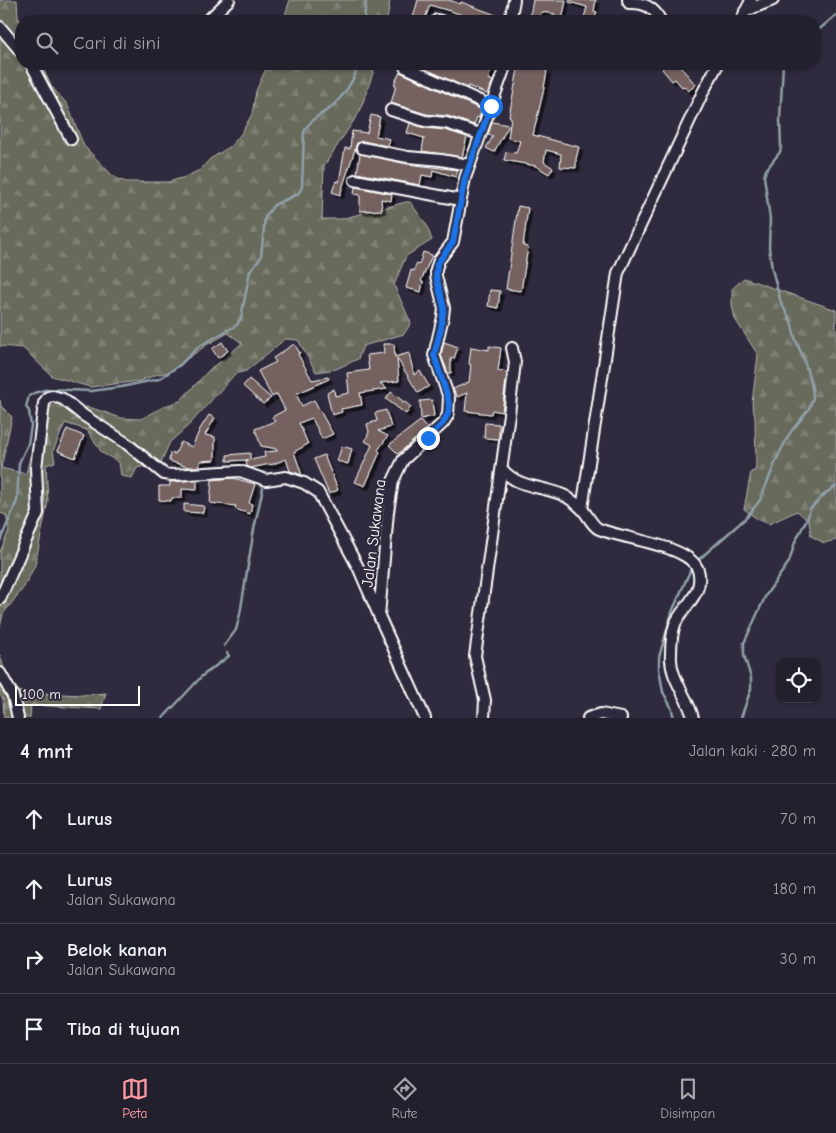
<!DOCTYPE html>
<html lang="id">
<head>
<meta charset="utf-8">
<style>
	:root { --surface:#23202e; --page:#2f2d3a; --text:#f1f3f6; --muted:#a3a3aa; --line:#403e4a; --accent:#ff9aa2 }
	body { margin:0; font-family:"Comic Neue",sans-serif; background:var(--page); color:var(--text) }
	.controls { position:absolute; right:15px; bottom:15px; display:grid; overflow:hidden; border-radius:10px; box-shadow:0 1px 4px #0004 }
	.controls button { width:45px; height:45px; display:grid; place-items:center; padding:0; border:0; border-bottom:1px solid var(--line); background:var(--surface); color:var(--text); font:25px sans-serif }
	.scale { position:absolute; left:15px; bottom:12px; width:125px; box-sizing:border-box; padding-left:5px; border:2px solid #fff; border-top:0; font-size:14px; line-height:18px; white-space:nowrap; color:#fff; -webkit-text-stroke:4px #2f2a3d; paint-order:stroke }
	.stop { position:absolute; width:15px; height:15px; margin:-11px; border:4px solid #1a73e8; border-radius:50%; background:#fff }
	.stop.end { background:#1a73e8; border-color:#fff; box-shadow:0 1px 5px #0008 }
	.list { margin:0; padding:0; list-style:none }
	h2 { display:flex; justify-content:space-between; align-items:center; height:65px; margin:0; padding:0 20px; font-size:21px }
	h2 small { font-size:16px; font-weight:400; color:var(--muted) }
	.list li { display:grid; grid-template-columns:32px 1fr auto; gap:15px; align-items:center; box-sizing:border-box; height:70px; padding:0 20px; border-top:1px solid var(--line) }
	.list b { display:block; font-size:19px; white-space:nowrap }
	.list p { margin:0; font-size:16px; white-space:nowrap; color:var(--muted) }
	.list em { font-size:16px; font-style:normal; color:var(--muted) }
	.icon { flex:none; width:28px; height:28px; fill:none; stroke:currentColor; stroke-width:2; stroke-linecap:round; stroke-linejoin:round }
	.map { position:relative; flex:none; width:836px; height:718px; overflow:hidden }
	.search { position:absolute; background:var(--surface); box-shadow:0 1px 4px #0004; left:15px; right:15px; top:15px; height:55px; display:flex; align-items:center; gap:12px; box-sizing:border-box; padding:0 18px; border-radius:20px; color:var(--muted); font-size:19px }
	.sheet { height:345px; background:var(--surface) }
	nav { display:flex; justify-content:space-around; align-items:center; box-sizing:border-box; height:70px; border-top:1px solid var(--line); background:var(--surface); font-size:14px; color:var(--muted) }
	nav a { display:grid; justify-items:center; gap:2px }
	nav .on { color:var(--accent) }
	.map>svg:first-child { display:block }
	.forest { fill:url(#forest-firs); stroke:#b4b4ad }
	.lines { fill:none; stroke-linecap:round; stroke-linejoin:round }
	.stream { stroke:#91a0aa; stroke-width:2.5 }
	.building { fill:#746261; stroke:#fff; filter:url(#shadow) }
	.minor-casing { stroke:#fff; stroke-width:14 }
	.minor { stroke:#2f2a3d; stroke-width:10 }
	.route { stroke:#1a73e8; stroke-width:6 }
	.labels { text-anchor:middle; stroke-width:4.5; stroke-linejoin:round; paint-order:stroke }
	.street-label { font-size:16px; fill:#fff; stroke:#2f2a3d }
</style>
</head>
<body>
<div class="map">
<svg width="836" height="718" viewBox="0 0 836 718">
	<defs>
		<pattern id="forest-firs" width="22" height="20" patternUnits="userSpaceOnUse" patternTransform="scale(1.25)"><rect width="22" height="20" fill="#686a5b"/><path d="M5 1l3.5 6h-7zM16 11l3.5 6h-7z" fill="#7f8074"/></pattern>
		<filter id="shadow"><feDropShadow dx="3.5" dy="3.5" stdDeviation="0" flood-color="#0009"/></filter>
	</defs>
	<rect width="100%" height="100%" fill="#2f2a3d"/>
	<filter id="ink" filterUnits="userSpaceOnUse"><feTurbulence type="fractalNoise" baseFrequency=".02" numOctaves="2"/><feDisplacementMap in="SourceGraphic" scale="10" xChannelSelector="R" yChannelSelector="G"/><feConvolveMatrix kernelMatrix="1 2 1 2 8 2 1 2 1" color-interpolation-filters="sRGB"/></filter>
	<g filter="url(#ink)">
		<path class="forest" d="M0 0H17L18 17 21 22V64H41L51 86 67 104 84 146 112 175 119 180 127 182H168L185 177 200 170 210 159 231 146 241 134 252 114 256 91 268 64H376L360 111 324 166 322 219H341L406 202H410L426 224 432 240 406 256 394 285 411 323 404 334 363 346 358 359 336 369 316 372 298 340 285 339 246 371 235 374 190 424 170 442 161 462 137 468 132 478 121 476 119 462 102 453 87 430 65 423 53 451 55 462 46 465 48 501 35 565 24 587 3 614 0 627V552L9 530 6 515 0 513V400L1 406 12 417 1 468 26 474 40 415 50 407 58 403 92 408 121 418 141 419 165 406 180 401 212 367 219 363 242 343 228 333 205 346 169 372 155 375 140 381 90 387 52 376 23 348 0 346Z
			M290 0H390L387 21H283Z
			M744 278 836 310V540L824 543 811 536 809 521 797 511 769 524 757 519 744 509 751 472 755 471 756 465 755 418 752 403 758 355 735 319 732 305V289Z
			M0 655 8 682 12 683 20 692 82 695 106 693 101 709 31 705 30 718H4L3 699 0 695Z"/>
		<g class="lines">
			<path class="stream" d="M364 21 366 0
				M815 33 836 15
				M0 541 17 501 19 463 28 444 31 426 29 411 26 407 29 396 34 393 48 389 91 391 121 387 159 379 180 365 198 347 237 325 241 318 250 271 261 257 265 217 274 205 298 194 302 187 304 132C309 120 319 116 329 109 342 98 355 81 358 64
				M696 562 747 517 760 500 778 456 790 433 809 409 813 398 812 387 804 360 795 338 791 321 781 303 772 269 769 247 770 219 764 176 766 170 780 152 781 147 780 119 783 64
				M224 646 236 630 240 614 254 529 263 488
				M163 718 202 676 229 656 227 653
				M674 718 671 707 663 692 659 669V657L672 612 690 571
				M741 718 751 689V678L744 655V643L766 595 789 562 795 542 808 517 810 509 826 493 836 486"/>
		</g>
		<path class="building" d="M418 0H449L460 4 461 2 504 18 503 21H483L430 5 424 21H412Z
			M533 0H566L562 21 554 19 555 14 541 12 539 21H529Z
			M570 0H596L594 11 597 12 594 21H583L587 7 569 2Z
			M414 64H494L488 79 493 81 487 94 468 86 467 88Z
			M519 64H546L545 71H547L543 93 533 135 579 147 576 159V168L560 167 561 154 546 150 544 162 553 168 549 174 536 166 504 160 506 152 516 153 520 141 508 138 511 117 509 116Z
			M669 64H678L696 85 688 91 684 86 682 87 675 79 672 81 662 69Z
			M400 72 482 110 479 118 477 117 474 125 448 116 426 114 391 103 396 85 394 84Z
			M371 115 380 117 376 136 390 139 388 146 363 141 357 143 340 195 332 192 336 181 339 182 345 148 350 149 352 131 367 133Z
			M492 122 509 125 494 152 486 148 493 136 488 135Z
			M410 123 424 128 445 130 467 137 462 157 422 151 424 138 407 133Z
			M360 154 407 164 458 170 456 177 433 170 432 177 422 175 420 185 357 173Z
			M355 187 392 194 391 201 381 199 382 210 360 211V195L354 194Z
			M518 206 528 208 523 246 528 247 521 291 506 289Z
			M423 252 432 255 421 281 423 282 421 292 406 288 411 270 414 271 416 264 419 265Z
			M490 290 500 291 498 308 488 306Z
			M222 342 228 351 218 358 212 349Z
			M444 342 458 347 454 359 451 358V373H448L441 355Z
			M294 344 300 353 298 354 312 380 328 377 329 379 296 394 302 406 314 400 333 434 322 439 312 418 299 423 308 444 294 452 302 475 290 471 286 459 271 465 270 464 251 468 247 466 246 460H248L227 461V455L250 453V460L265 457 264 452 277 451V449L261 446 255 429 275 421 272 417 285 410 277 394 272 397 258 371 276 362 273 358Z
			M383 344H394L395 357 409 353 414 375 420 371 429 386 418 393 397 358 399 381 380 383 387 389 360 393 362 405 341 409 342 412 332 415 327 393 334 389 335 396 349 393 347 373 369 370 367 355 384 353Z
			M489 346 501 348 498 371 507 372 502 412 492 410 491 414 465 411 467 393 457 397 453 389 469 382 471 365 469 364 471 347 489 350Z
			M249 379 271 398 263 404 243 386Z
			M391 392 404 402 402 403 405 402 411 407 406 414 386 399Z
			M432 400 434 416 421 419 420 401Z
			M386 410 391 427 378 431 388 436 378 450 380 452 365 486 355 482 372 445 365 441 369 432 367 424 377 421 375 413Z
			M209 415 215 418 205 435 215 437V460L200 461V465L198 467H188L169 461 170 453 175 454 181 442 192 447 200 429Z
			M420 421 427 429 398 454 389 445Z
			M485 423 499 424V439L484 438Z
			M67 429 84 436 75 458 58 451Z
			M342 446 352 449 348 464 337 461Z
			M324 455 338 490 329 494 314 459Z
			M233 478 255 484 249 503 252 504 250 514 235 509 236 506 210 503 212 480Z
			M197 480V490L182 489V498H172L171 501 159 500V486H170V482Z
			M184 504 204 506 203 513 184 512Z"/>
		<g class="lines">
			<defs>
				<path id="minor" d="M628 0 629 3C645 2 654 8 661 21
					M745 11 773 0
					M437 20 441 21
					M207 21 229 0
					M510 21 514 0
					M741 21 751 0
					M0 27 21 52
					M31 64 71 139
					M405 67 491 106
					M391 110 425 121 446 123 480 134
					M362 148 408 157 441 160 469 165
					M355 180 461 200
					M502 469C519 490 545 485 567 497 572 500 578 505 582 509 588 515 592 526 599 529 622 539 690 545 698 570 705 593 683 606 675 624 672 633 671 645 671 654 669 678 688 696 693 718
					M582 509 618 273 703 92 718 64
					M0 599 38 513 36 468 44 403 48 397 53 396 63 399 83 415 126 443 164 474 172 475 240 471 266 480 286 477 304 483 318 492 359 569 378 613
					M0 673 13 696 18 718
					M425 718 379 616 388 512 393 481 403 460 443 423 448 415 449 398 434 355 443 317 444 308 436 276V269L439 260 453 242 465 178 506 64
					M484 718 485 700 475 656 509 414 515 362 512 348
					M588 718 601 714 621 718"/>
			</defs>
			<use href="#minor" class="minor-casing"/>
			<use href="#minor" class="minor"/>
		</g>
	</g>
	<g class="lines" filter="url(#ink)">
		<path class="route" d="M428 438 443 423 448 414 449 405 448 398 434 355 441 328 444 308 436 276 437 264 453 242 465 178 491 106"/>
	</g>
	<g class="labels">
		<g class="street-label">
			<text transform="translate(373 533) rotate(-83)" y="6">Jalan Sukawana</text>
		</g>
	</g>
</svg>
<div class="controls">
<button><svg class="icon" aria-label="locate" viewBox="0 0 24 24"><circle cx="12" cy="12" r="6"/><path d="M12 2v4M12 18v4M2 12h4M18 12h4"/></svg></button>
</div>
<div class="scale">100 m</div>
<div class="stop" style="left:491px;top:106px"></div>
<div class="stop end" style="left:428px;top:438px"></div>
<div class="search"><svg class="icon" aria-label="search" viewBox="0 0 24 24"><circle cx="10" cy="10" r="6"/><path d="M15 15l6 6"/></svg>Cari di sini</div>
</div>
<section class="sheet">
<h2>4 mnt<small>Jalan kaki · 280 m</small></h2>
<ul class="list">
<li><svg class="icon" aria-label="ahead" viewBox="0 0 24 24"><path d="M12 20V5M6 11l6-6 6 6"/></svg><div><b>Lurus</b></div><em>70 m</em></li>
<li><svg class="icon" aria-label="ahead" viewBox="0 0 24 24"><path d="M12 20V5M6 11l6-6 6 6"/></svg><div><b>Lurus</b><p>Jalan Sukawana</p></div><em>180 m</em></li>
<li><svg class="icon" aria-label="right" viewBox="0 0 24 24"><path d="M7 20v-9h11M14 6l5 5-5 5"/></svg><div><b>Belok kanan</b><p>Jalan Sukawana</p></div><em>30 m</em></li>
<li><svg class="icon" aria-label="arrive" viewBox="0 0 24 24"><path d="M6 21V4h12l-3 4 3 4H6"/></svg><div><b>Tiba di tujuan</b></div></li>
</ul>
</section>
<nav>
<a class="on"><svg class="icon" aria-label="map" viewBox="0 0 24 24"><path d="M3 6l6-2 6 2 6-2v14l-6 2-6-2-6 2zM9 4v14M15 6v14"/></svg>Peta</a>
<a><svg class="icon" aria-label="directions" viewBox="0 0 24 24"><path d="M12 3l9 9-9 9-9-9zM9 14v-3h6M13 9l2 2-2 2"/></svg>Rute</a>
<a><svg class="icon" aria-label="saved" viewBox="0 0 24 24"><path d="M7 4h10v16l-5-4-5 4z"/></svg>Disimpan</a>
</nav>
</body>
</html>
